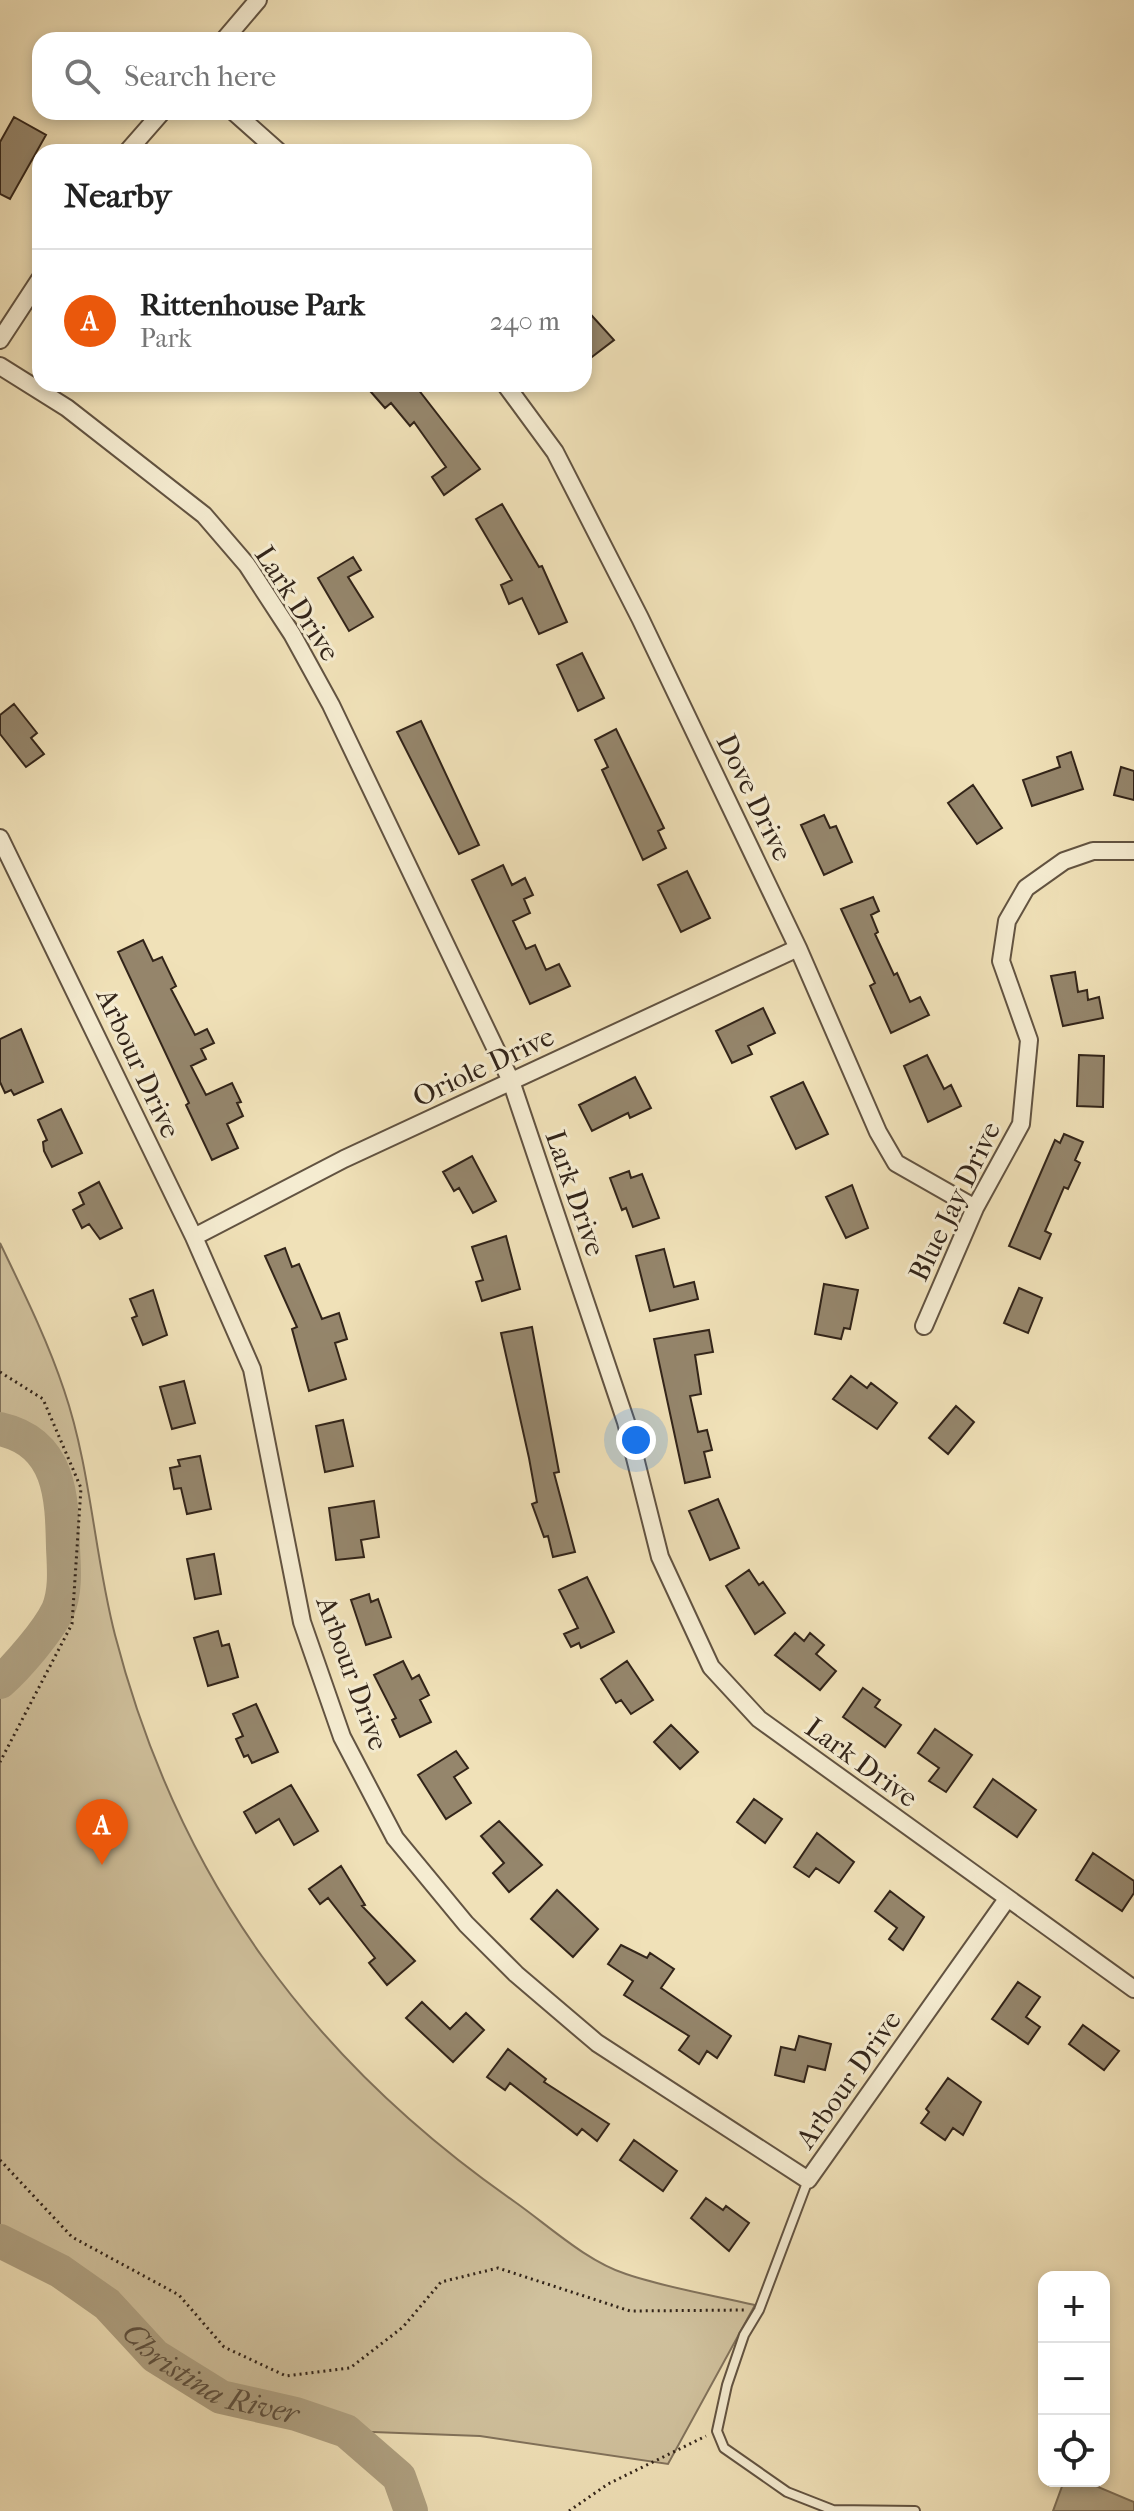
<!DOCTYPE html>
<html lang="en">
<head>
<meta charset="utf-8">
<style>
	:root { --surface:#fff; --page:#f2f2f2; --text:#222; --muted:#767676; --line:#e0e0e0; --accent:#ea580c }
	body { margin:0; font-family:"IM FELL French Canon",serif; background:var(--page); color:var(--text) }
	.controls { position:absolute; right:24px; bottom:24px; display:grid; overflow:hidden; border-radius:16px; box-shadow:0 4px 12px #0003 }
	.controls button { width:72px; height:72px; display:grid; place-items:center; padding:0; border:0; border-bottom:2px solid var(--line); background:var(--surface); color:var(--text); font:40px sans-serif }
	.you { position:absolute; left:636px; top:1440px; width:28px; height:28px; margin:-20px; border:6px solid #fff; border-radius:50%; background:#1a73e8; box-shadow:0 0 0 12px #1a73e833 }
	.badge { display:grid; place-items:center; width:52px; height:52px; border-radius:50%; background:var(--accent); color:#fff; font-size:26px; font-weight:700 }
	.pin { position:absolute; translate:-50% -66px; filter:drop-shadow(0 2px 4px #0008) }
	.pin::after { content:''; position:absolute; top:42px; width:28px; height:24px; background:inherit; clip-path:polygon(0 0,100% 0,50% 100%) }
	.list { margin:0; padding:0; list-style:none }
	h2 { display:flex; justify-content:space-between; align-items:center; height:104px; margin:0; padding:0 32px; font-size:34px }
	h2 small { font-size:26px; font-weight:400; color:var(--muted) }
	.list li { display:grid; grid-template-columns:52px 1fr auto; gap:24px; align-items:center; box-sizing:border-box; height:144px; padding:0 32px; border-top:2px solid var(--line) }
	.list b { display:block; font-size:30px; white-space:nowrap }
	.list p { margin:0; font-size:26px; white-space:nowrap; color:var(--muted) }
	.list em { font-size:26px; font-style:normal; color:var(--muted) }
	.icon { flex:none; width:44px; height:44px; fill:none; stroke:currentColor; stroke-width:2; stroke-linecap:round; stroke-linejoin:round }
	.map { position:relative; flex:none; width:1134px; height:2511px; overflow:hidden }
	.search { position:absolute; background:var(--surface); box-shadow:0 4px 12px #0003; left:32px; top:32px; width:560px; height:88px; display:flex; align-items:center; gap:20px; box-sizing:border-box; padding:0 28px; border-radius:24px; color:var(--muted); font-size:30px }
	.panel { position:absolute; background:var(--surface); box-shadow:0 4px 12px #0003; left:32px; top:144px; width:560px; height:248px; border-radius:24px }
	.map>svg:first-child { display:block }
	.green { fill:#d0c19d; stroke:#81725b; stroke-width:2 }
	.water { fill:#afa182; stroke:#7d6f58; stroke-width:2 }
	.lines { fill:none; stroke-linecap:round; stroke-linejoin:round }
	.river { stroke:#afa182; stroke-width:34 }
	.building { fill:#95866c; stroke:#322419; stroke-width:2 }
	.service-casing { stroke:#625341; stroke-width:12 }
	.minor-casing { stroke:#625341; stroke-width:20 }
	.path { stroke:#322419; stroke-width:3; stroke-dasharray:2 4; stroke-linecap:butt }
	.service { stroke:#f5ecd1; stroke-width:8 }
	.minor { stroke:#f5ecd1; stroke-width:16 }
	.labels { text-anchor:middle; stroke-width:6; stroke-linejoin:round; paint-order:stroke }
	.street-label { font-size:28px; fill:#322419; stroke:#f5ecd1 }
	.water-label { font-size:30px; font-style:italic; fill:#5e503e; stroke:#f5ecd1 }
</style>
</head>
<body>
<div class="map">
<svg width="1134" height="2511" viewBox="0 0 1134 2511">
	<rect width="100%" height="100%" fill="#f0e1b8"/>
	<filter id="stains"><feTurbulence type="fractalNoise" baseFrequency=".0025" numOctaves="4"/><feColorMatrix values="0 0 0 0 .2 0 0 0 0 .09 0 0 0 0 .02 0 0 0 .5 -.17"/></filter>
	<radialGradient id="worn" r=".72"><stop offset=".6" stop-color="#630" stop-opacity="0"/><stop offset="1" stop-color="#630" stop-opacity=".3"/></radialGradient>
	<path class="green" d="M0 1243C23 1291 47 1339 64 1390 91 1469 94 1554 115 1635 178 1878 310 2059 515 2202 549 2226 586 2261 626 2274 667 2288 712 2295 755 2305L668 2464 480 2436 346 2431 221 2397 155 2356 107 2304 0 2232V1682C18 1666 48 1631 58 1610 66 1591 64 1568 63 1548 62 1497 61 1443 0 1429Z"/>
	<path class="water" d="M1064 2481H1084L1134 2502V2511H1053Z"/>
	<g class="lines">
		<g class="river">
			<path d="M0 1429C61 1443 62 1497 63 1548 64 1568 66 1591 58 1610 48 1631 18 1666 0 1682"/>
			<path id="s1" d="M0 2241 60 2271 107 2304 155 2356 221 2397 296 2414 346 2431 399 2477 411 2511"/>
		</g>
	</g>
	<path class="building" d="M14 117 46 135 10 199 0 194V142Z
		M584 307 614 340 584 363Z
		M380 384H414L480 469 444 495 432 477 446 467 414 422 410 426 391 403 385 408 371 392Z
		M502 504 539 567 542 566 567 622 539 634 522 598 509 604 501 585 512 580 476 519Z
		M353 557 361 570 348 577 373 617 349 631 318 578Z
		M582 653 604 698 578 711 557 665Z
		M14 704 37 733 31 738 44 754 26 767 0 734V715Z
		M421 721 479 845 459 854 397 732Z
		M616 729 664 828 658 831 666 848 643 860 602 770 608 767 595 740Z
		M1071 752 1083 789 1032 806 1023 780 1060 767 1057 757Z
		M1121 767 1134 771V800L1114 795Z
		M973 785 1002 828 977 844 948 803Z
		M824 815 830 828 836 826 852 862 824 875 801 825Z
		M503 865 512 885 525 878 533 895 524 899 530 913 513 921 526 949 535 945 546 970 559 964 570 986 530 1004 472 880Z
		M687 871 710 918 681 932 658 885Z
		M873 897 879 911 871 915 878 932 875 934 894 975 897 973 910 1002 920 997 929 1015 891 1033 870 986 875 983 841 909Z
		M143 940 153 961 162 957 176 986 171 989 195 1035 207 1029 214 1043 201 1049 206 1059 191 1066 206 1095 232 1083 241 1102 237 1103 243 1116 227 1124 238 1148 212 1160 186 1105 189 1103 118 952Z
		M1075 972 1078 992 1087 990 1088 1000 1099 997 1103 1018 1063 1026 1051 976Z
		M763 1008 775 1033 748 1046 752 1054 732 1063 716 1031Z
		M21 1029 43 1082 14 1095 11 1090 5 1093 0 1082V1039Z
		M927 1055 944 1089 951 1085 961 1106 928 1122 904 1066Z
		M1079 1055 1104 1056 1103 1107 1077 1106Z
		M635 1077 651 1108 630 1118 628 1113 592 1131 579 1105Z
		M803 1082 828 1134 796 1149 771 1097Z
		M61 1109 82 1153 52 1167 44 1151 43 1142 47 1140 38 1120Z
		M1064 1134 1083 1142 1075 1160 1080 1163 1068 1189 1064 1187 1045 1231 1051 1234 1040 1259 1009 1246 1055 1140 1060 1143Z
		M472 1156 496 1201 473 1213 459 1188 454 1191 443 1172Z
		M629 1171 631 1178 642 1174 659 1218 633 1227 626 1208 622 1210 610 1178Z
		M99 1182 122 1228 100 1239 89 1224 82 1228 73 1210 84 1204 79 1193Z
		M852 1185 868 1228 846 1238 826 1197Z
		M506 1236 520 1289 482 1301 476 1282 483 1280 472 1247Z
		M285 1248 292 1267 299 1264 322 1319 339 1313 347 1339 335 1343 346 1379 309 1391 292 1329 297 1327 265 1256Z
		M664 1249 674 1287 694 1282 698 1299 650 1311 636 1256Z
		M824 1284 858 1290 850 1329 844 1328 841 1339 815 1334Z
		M1019 1288 1042 1298 1028 1333 1004 1323Z
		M153 1290 167 1335 143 1345 132 1318 137 1316 130 1299Z
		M532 1327 559 1472 554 1473 575 1552 553 1557 548 1536 544 1537 532 1504 537 1502 529 1458 501 1333Z
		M709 1330 713 1352 695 1355 701 1394 690 1396 698 1432 707 1430 712 1450 704 1452 710 1477 685 1483 654 1339Z
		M851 1376 867 1388 871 1383 897 1403 877 1429 833 1399Z
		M184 1381 195 1423 172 1429 160 1387Z
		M956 1406 974 1422 948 1454 929 1438Z
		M343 1420 353 1466 325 1472 316 1426Z
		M200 1456 211 1509 187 1514 181 1488 174 1489 170 1468 180 1466 178 1460Z
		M718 1499 739 1548 710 1560 689 1511Z
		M374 1501 379 1537 361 1540 364 1557 336 1560 329 1508Z
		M214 1554 221 1594 195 1599 187 1559Z
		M749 1570 759 1585 763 1582 785 1613 755 1634 726 1586Z
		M587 1577 614 1632 581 1648 579 1643 571 1647 564 1634 578 1628 559 1590Z
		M369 1594 371 1602 378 1599 391 1637 366 1645 351 1600Z
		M218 1631 222 1646 229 1644 238 1677 208 1686 194 1638Z
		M795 1633 804 1641 810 1633 824 1645 816 1654 836 1671 820 1690 775 1655Z
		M403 1661 412 1679 419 1675 429 1695 420 1700 431 1722 400 1737 392 1720 396 1718 374 1675Z
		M627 1661 653 1700 631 1714 621 1700 616 1703 601 1679Z
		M863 1688 880 1700 875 1707 901 1725 885 1747 843 1717Z
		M256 1704 278 1752 252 1763 248 1755 244 1757 236 1739 243 1736 233 1714Z
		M671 1725 698 1752 680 1769 654 1742Z
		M935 1729 972 1755 946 1792 929 1781 939 1768 918 1753Z
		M456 1751 468 1768 454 1777 471 1803 446 1819 418 1775Z
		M993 1779 1036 1810 1017 1837 974 1807Z
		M291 1785 318 1831 294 1845 279 1819 256 1833 244 1812Z
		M754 1799 782 1819 765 1843 737 1822Z
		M499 1821 542 1865 509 1892 493 1873 504 1863 481 1836Z
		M817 1833 854 1862 839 1883 816 1868 809 1877 794 1867Z
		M1093 1853 1134 1881V1893L1122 1911 1076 1880Z
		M341 1866 365 1905 362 1906 415 1961 387 1985 369 1963 375 1958 328 1898 320 1904 309 1889Z
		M557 1890 598 1929 573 1957 531 1919Z
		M890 1891 924 1917 903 1950 889 1939 897 1928 875 1911Z
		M621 1945 647 1958 650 1953 674 1969 661 1988 731 2036 717 2058 707 2051 699 2064 679 2050 689 2036 624 1995 633 1981 608 1964Z
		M1018 1982 1040 1997 1026 2017 1040 2027 1028 2044 992 2019Z
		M422 2002 450 2029 466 2013 484 2030 453 2062 406 2018Z
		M1083 2025 1119 2051 1104 2070 1069 2044Z
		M799 2036 831 2044 825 2070 808 2066 804 2082 775 2075 781 2047 795 2050Z
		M508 2049 546 2079 544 2082 609 2124 597 2141 582 2129 577 2135 510 2083 505 2090 487 2077Z
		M948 2078 981 2102 963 2135 953 2128 945 2140 921 2123 929 2112 926 2109Z
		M634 2140 677 2171 663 2191 620 2160Z
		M706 2198 723 2210 726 2206 749 2223 729 2251 691 2218Z"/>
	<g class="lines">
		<defs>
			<path id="service" d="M808 2180 759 2310 744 2335 727 2385 717 2431 724 2448 787 2492 833 2510 915 2511"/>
			<path id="minor" d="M224 40 258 0
				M234 112 279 152
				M127 152 162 112
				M0 340 40 279
				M0 366 67 408 204 515 247 565 292 634 331 705 511 1081 626 1422 660 1557 711 1667 759 1719 1134 1989
				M505 384 555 452 640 618 798 948 878 1132 896 1163 975 1208
				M0 838 194 1237 252 1369 302 1622 342 1737 395 1838 466 1924 516 1974 597 2043 808 2180 1007 1899
				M194 1237 344 1159 798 948
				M924 1326 975 1208 1021 1124 1029 1040 1001 961 1007 921 1026 888 1064 861 1093 851H1134"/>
		</defs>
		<use href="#service" class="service-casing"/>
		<use href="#minor" class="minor-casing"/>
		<path class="path" d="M0 1372 43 1399 81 1488 72 1624 0 1762
			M0 2160 72 2237 179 2295 224 2347 286 2376 350 2368 403 2327 441 2282 498 2268 630 2311 745 2310
			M569 2511 608 2484 706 2436"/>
		<use href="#service" class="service"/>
		<use href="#minor" class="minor"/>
	</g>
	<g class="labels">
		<g class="street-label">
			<text transform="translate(298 603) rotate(57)" y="10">Lark Drive</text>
			<text transform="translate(755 797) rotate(64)" y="10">Dove Drive</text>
			<text transform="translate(139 1063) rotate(65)" y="10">Arbour Drive</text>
			<text transform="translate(483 1066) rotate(-25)" y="10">Oriole Drive</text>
			<text transform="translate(576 1193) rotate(71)" y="10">Lark Drive</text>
			<text transform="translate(954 1201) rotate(-64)" y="10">Blue Jay Drive</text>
			<text transform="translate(353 1673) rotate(70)" y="10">Arbour Drive</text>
			<text transform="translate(862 1762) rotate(36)" y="10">Lark Drive</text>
			<text transform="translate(848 2079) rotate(-55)" y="10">Arbour Drive</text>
		</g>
		<g class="water-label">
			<text dy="10" stroke="none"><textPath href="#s1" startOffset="254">Christina River</textPath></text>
		</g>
	</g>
	<rect width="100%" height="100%" filter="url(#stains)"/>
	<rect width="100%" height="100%" fill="url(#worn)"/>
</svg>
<div class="controls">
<button>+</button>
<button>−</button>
<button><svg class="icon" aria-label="locate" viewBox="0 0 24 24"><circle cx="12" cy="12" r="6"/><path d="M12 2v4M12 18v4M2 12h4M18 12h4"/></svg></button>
</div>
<div class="you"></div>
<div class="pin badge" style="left:102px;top:1865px">A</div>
<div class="search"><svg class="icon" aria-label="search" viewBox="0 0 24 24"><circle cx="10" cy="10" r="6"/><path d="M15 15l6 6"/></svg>Search here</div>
<section class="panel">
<h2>Nearby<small></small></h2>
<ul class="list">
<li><span class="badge">A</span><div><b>Rittenhouse Park</b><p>Park</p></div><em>240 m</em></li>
</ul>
</section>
</div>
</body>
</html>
